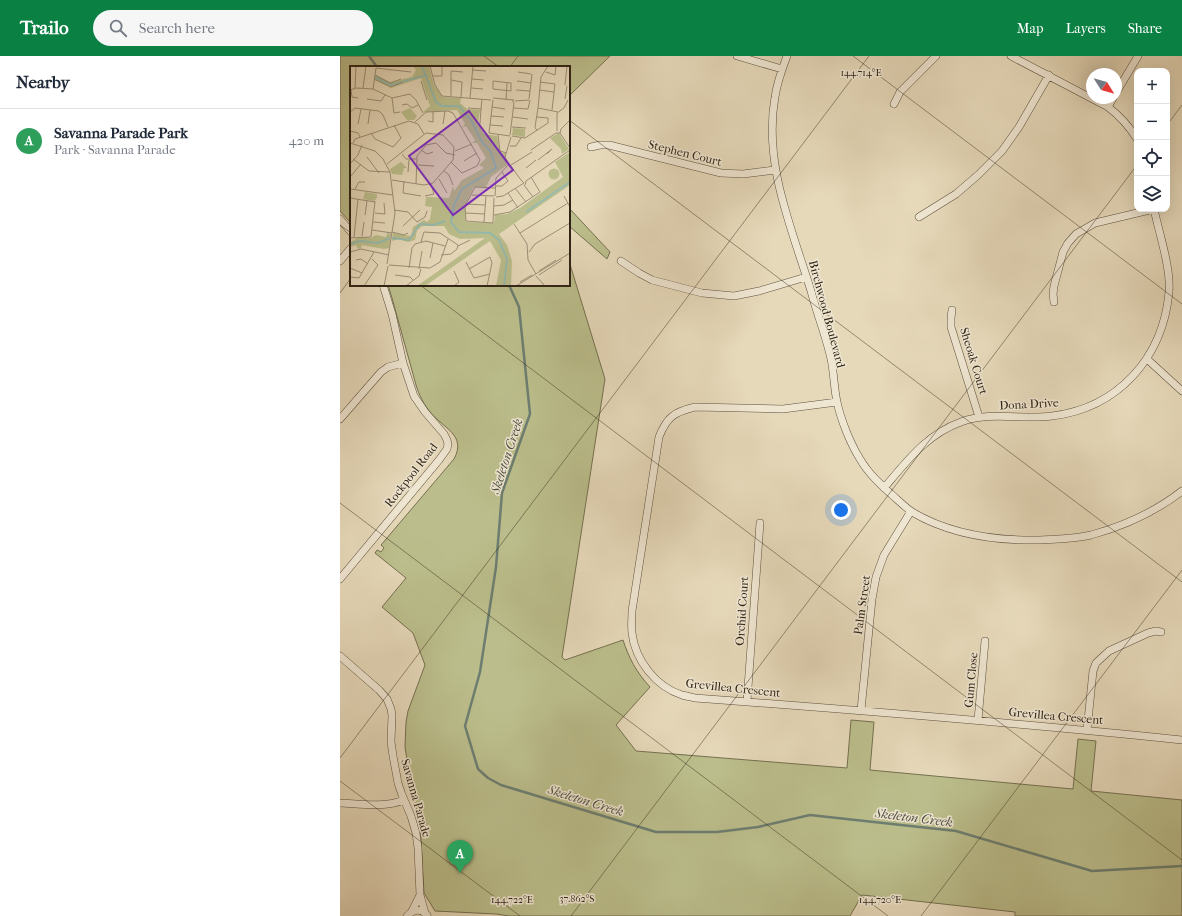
<!DOCTYPE html>
<html lang="en">
<head>
<meta charset="utf-8">
<style>
	:root { --surface:#fff; --page:#f6f6f7; --text:#1f2937; --muted:#747a83; --line:#e0e1e3; --accent:#0b8043 }
	body { margin:0; font-family:"IM FELL French Canon",serif; background:var(--page); color:var(--text) }
	.controls { position:absolute; right:12px; top:12px; display:grid; overflow:hidden; border-radius:8px; box-shadow:0 4px 16px #0002 }
	.controls button { width:36px; height:36px; display:grid; place-items:center; padding:0; border:0; border-bottom:1px solid var(--line); background:var(--surface); color:var(--text); font:20px sans-serif }
	.compass { position:absolute; left:746px; top:12px; width:36px; height:36px; border-radius:50%; background:var(--surface); box-shadow:0 4px 16px #0002; rotate:127deg }
	.you { position:absolute; left:501px; top:454px; width:14px; height:14px; margin:-10px; border:3px solid #fff; border-radius:50%; background:#1a73e8; box-shadow:0 0 0 6px #1a73e833 }
	.badge { display:grid; place-items:center; width:26px; height:26px; border-radius:50%; background:var(--accent); color:#fff; font-size:13px; font-weight:700 }
	.pin { position:absolute; translate:-50% -33px; filter:drop-shadow(0 1px 2px #0008) }
	.pin::after { content:''; position:absolute; top:21px; width:14px; height:12px; background:inherit; clip-path:polygon(0 0,100% 0,50% 100%) }
	.list { margin:0; padding:0; list-style:none }
	h2 { display:flex; justify-content:space-between; align-items:center; height:52px; margin:0; padding:0 16px; font-size:17px }
	h2 small { font-size:13px; font-weight:400; color:var(--muted) }
	.list li { display:grid; grid-template-columns:26px 1fr auto; gap:12px; align-items:center; box-sizing:border-box; height:64px; padding:0 16px; border-top:1px solid var(--line) }
	.list b { display:block; font-size:15px; white-space:nowrap }
	.list p { margin:0; font-size:13px; white-space:nowrap; color:var(--muted) }
	.list em { font-size:13px; font-style:normal; color:var(--muted) }
	.icon { flex:none; width:22px; height:22px; fill:none; stroke:currentColor; stroke-width:2; stroke-linecap:round; stroke-linejoin:round }
	.map { position:relative; flex:none; width:842px; height:860px; overflow:hidden }
	header { display:flex; align-items:center; gap:24px; box-sizing:border-box; height:56px; padding:0 20px; background:var(--accent); color:#fff }
	header strong { font-size:19px }
	nav { display:flex; gap:22px; margin-inline-start:auto; font-size:14px }
	.search { width:280px; height:36px; background:var(--page); display:flex; align-items:center; gap:10px; box-sizing:border-box; padding:0 14px; border-radius:22px; color:var(--muted); font-size:15px }
	main { display:flex }
	aside { flex:1; background:var(--surface) }
	.map>svg:first-child { display:block }
	.green { fill:#bbbe8c; stroke:#757050 }
	.lines { fill:none; stroke-linecap:round; stroke-linejoin:round }
	.stream { stroke:#6d7e71; stroke-width:2.5 }
	.street-casing { stroke:#5d503e; stroke-width:8 }
	.street { stroke:#efe6d2; stroke-width:7 }
	.ticks { fill:none; stroke:#2f2315; stroke-width:1; stroke-opacity:0.45 }
	.labels { text-anchor:middle; stroke-width:3; stroke-linejoin:round; paint-order:stroke }
	.street-label { font-size:12px; fill:#2f2315; stroke:#efe6d2 }
	.water-label { font-size:13px; font-style:italic; fill:#4e5043; stroke:#efe6d2 }
	.inset-river { fill:none; stroke:#96baae; stroke-width:2 }
	.inset-road { fill:none; stroke:#9d9078; stroke-width:1 }
	.view { fill:#7b2cbf; fill-opacity:0.15; stroke:#7b2cbf; stroke-width:2 }
	.inset-edge { fill:none; stroke:#2f2315; stroke-width:2 }
	.ticks-label { font-size:10px; text-anchor:middle; fill:#2f2315; stroke:#efe6d2; stroke-width:3; stroke-linejoin:round; paint-order:stroke }
</style>
</head>
<body>
<header>
<strong>Trailo</strong>
<div class="search"><svg class="icon" aria-label="search" viewBox="0 0 24 24"><circle cx="10" cy="10" r="6"/><path d="M15 15l6 6"/></svg>Search here</div>
<nav><a>Map</a><a>Layers</a><a>Share</a></nav>
</header>
<main>
<aside>
<h2>Nearby<small></small></h2>
<ul class="list">
<li><span class="badge" style="background:#2e9e5b">A</span><div><b>Savanna Parade Park</b><p>Park · Savanna Parade</p></div><em>420 m</em></li>
</ul>
</aside>
<div class="map">
<svg width="842" height="860" viewBox="0 0 842 860">
	<rect width="100%" height="100%" fill="#e6d9ba"/>
	<filter id="stains"><feTurbulence type="fractalNoise" baseFrequency=".005" numOctaves="4"/><feColorMatrix values="0 0 0 0 .2 0 0 0 0 .09 0 0 0 0 .02 0 0 0 .5 -.17"/></filter>
	<radialGradient id="worn" r=".72"><stop offset=".6" stop-color="#630" stop-opacity="0"/><stop offset="1" stop-color="#630" stop-opacity=".3"/></radialGradient>
	<path class="green" d="M0 0H270L229 40V11H11V167L0 155Z
		M229 152 270 196 267 203 229 170Z
		M229 205 265 323 222 601 225 604 283 584C289 602 296 616 310 631L276 669 296 695 507 712 511 664 534 666 530 714 733 733 738 683 756 685 751 735 842 744V860H675V856L522 839 510 860H169L156 858 95 855 84 837 80 768 72 737 65 691 66 666 68 655 85 609 73 577 42 551 66 522 35 497 37 494 41 496 44 492 41 489 114 403C127 379 103 372 91 357 84 349 79 339 76 329L52 242 48 229H229Z"/>
	<g class="lines">
		<path class="stream" d="M29 0 37 11
			M169 229 179 251 190 358 162 437 156 511 140 616 125 670 138 713 148 722 161 729 316 776H377L418 771 470 759 616 775 752 815 842 810"/>
		<defs>
			<path id="street" d="M397 0 442 13
				M447 0C442 13 437 27 435 41 423 108 452 173 471 235 477 258 486 280 491 303 494 317 494 332 497 346 501 364 510 387 520 403 528 417 540 428 551 438 558 444 565 451 572 456 611 479 656 485 700 484 717 483 734 483 751 479 784 470 815 456 842 435
				M671 0 768 51C780 60 789 70 797 83
				M776 37 798 0
				M554 48 560 36 596 0
				M768 51 773 42
				M251 91 260 89H269L381 117 403 118 435 114
				M579 161 616 138 638 119 662 95 679 71 709 19
				M0 163 11 176
				M0 205 11 192
				M281 205 299 217 312 224 362 237 394 240 419 235 466 221
				M714 246 713 238 714 230 723 196 728 187 736 178 755 167 814 153
				M612 254 611 262V271L639 361
				M807 303 842 335
				M497 346 443 353 355 351C334 356 327 361 319 381L292 555C292 562 291 570 292 577 295 604 316 631 342 639 346 640 351 641 355 642 517 654 680 667 842 684
				M0 363 41 316 48 311 63 307
				M544 432C567 405 587 378 621 366 650 355 682 364 712 360 778 352 823 302 829 236 831 212 819 177 814 153
				M0 523 99 404 107 393 108 388 107 384 104 378 85 356 74 340 63 307 52 258 43 229
				M0 600 39 634 47 643 51 653 52 659 51 686 53 700 58 727 62 739 71 760 76 777 78 792 80 839 85 857
				M407 645 420 467
				M521 654 532 543 536 521 544 499 571 455
				M638 664 645 585
				M747 674 753 615 756 607 769 595 808 577 816 575 821 576
				M0 747C21 748 44 752 64 744
				M72 855 80 839
				M67 860C73 853 81 852 87 859"/>
		</defs>
		<use href="#street" class="street-casing"/>
		<use href="#street" class="street"/>
	</g>
	<path class="ticks" d="M144 0 159 11M513 0 842 248M170 11 178 0M229 64 842 526M827 69 842 49M0 169 11 177M80 229 842 804M0 237 11 222M0 447 548 860M0 702 529 0M0 725 180 860M231 860 797 109M581 860 842 514"/>
	<g class="labels">
		<g class="street-label">
			<text transform="translate(345 97) rotate(14)" y="4">Stephen Court</text>
			<text transform="translate(487 258) rotate(75)" y="4">Birchwood Boulevard</text>
			<text transform="translate(634 305) rotate(73)" y="4">Sheoak Court</text>
			<text transform="translate(689 348) rotate(-3)" y="4">Dona Drive</text>
			<text transform="translate(71 419) rotate(-52)" y="4">Rockpool Road</text>
			<text transform="translate(522 549) rotate(-82)" y="4">Palm Street</text>
			<text transform="translate(402 555) rotate(-86)" y="4">Orchid Court</text>
			<text transform="translate(631 624) rotate(-85)" y="4">Gum Close</text>
			<text transform="translate(393 632) rotate(6)" y="4">Grevillea Crescent</text>
			<text transform="translate(716 660) rotate(5)" y="4">Grevillea Crescent</text>
			<text transform="translate(76 742) rotate(74)" y="4">Savanna Parade</text>
		</g>
		<g class="water-label">
			<text transform="translate(166 400) rotate(-72)" y="5">Skeleton Creek</text>
			<text transform="translate(246 744) rotate(17)" y="5">Skeleton Creek</text>
			<text transform="translate(574 761) rotate(7)" y="5">Skeleton Creek</text>
		</g>
	</g>
	<g transform="translate(10 10)">
		<rect width="220" height="220" fill="#e6d9ba"/>
		<path d="M63 0H79L84 19 93 31 111 32 110 37 117 43 130 44 128 57 134 68 147 70 150 86 155 87 157 99 141 111 136 121H124L115 139 116 156 144 157 145 149 157 148 170 142 213 111 205 96 220 86V119L149 168 157 179 162 195 161 220H146L151 194 140 175 75 220H67L135 172 110 173 99 168 94 160H72L67 164 65 174 58 176 48 173 42 175 43 167 61 170 63 161 74 154 77 156 80 153 82 141 75 140 76 131 99 132 103 120 104 125 112 114 134 102 129 99 136 92 127 77H122L125 74 116 60 112 62 115 58 107 44 73 46 80 40 71 12 41 22 25 14 26 9 40 16 62 11 66 4ZM60 42 67 50 64 54H57L51 46ZM163 62 175 63V71L162 69ZM209 67 219 83 212 88 211 83 200 72ZM51 96 57 102H54L52 109 42 108 40 103ZM198.5 108a5.5 5.5 0 1 1 11 0a5.5 5.5 0 1 1-11 0ZM15 126 27 128V132L24 135 13 133ZM37 167 41 168 39 182 34 183 12 179 11 182 8 183 6 179 0 181V176L10 171 21 172 26 169 36 171Z" fill="#bbbe8c"/>
		<path class="inset-river" d="M72 0 86 36 92 40H109L121 54 132 76 141 86 146 102 112 123 104 139 101 156 109 166 140 167 149 174 157 193 154 220M25 11 41 19 77 9M176 146 220 116M42 172 59 174 70 158 84 159 95 155M0 178 10 175 28 177 40 172"/>
		<path class="inset-road" d="M80 0 85 19 92 30 141 34M198 0 191 11 188 42 208 46M122 4 136 5M101 5 113 6M168 6 181 8M196 6 205 9 206 0M25 9 40 17 51 13M83 10H92V0M24 13 41 21 53 16M122 13 134 14M101 14 112 16 111 31M71 15 77 34M143 15 161 17V25L143 23ZM167 15 181 17M190 16 205 18 202 44M215 19 217 0M5 22 6 0M13 22 16 0M121 22 133 23M23 23 26 2 61 6M0 24 6 22 23 23 42 32 60 28 66 34 73 47M1 24 2 31 8 32M166 24 180 25M189 24 204 26M101 30V5M42 32 44 47 50 46M120 32 123 0M143 32 164 34M17 33 31 35 35 29M179 33 182 8M215 33 217 20M143 34 139 67 160 70M156 34 157 17M165 35 179 34M52 39 57 38 62 42 68 39M142 41 155 43M118 42 131 43 132 33M164 42 178 43 180 34M0 46 5 42 29 45 33 49 38 61M141 50 154 51M163 51 178 53M78 55 83 56V45M65 56 76 46 98 45 103 47 130 94 127 100 112 107 101 96M8 58 11 43M18 58 20 44M93 58 95 45M130 58 131 43M140 59 153 60M162 61 176 62M211 63 210 67 220 82M211 63 220 54M0 65 8 67 10 71M187 65 185 61 188 42M207 65V47L214 42 218 34M21 67 25 73 43 81 51 72 44 59M148 69 150 85 157 87M160 69 164 37 162 34M162 70 175 72 198 57V52L186 51M0 77 25 85 33 93 40 106 45 147 37 198M3 77 5 73 59 55 68 58 74 68M160 80H166L171 72M71 84 77 88 83 86M181 84 206 67H210M105 85 122 78M52 88 56 93H66M17 91 29 107M3 93 19 105 40 106M188 94 202 83 197 88M114 95 127 87M0 98 8 89 12 79M37 98 76 67 93 69 104 81 103 94 83 117 74 119 42 114M159 98 155 91 161 71M68 99 84 100M160 99 171 114M161 99 182 86M176 102 186 94M94 105 99 109 103 119M58 106 59 94M0 111 11 98M89 113 97 127M54 115 53 127 71 130M66 118 67 90 76 79 86 77 96 87 105 89M174 119 183 131M175 119 176 115 220 84M145 120H152L158 115 152 106M165 122 176 136M0 123 43 129M5 123 9 116H15M158 127 168 142M122 129 144 130M75 130 84 128 81 118M145 130 146 112 159 98M214 130 220 141M146 131 153 130 174 117 171 114M0 132 25 136M144 132 143 157 116 155 115 140 125 121 145 122M115 138 135 139M144 140 154 139 163 134M44 144 58 146 67 156 75 151 77 145M25 147 35 148 34 137M115 147 135 148M15 149 17 135M144 149 160 146 190 126 181 111M23 156 35 157M134 156 136 130M164 158 177 178 178 194 186 208M53 160 70 144M22 164 42 167M42 166 54 169 58 167M170 167 218 137M12 170 14 156M4 171 8 133M0 172 21 171 25 135M71 176 74 166 90 167 108 179 107 183 101 188 91 189M108 180 120 174M0 186 11 183 39 189M179 186 185 178 220 157M80 192 83 177M6 194 11 193 18 198M116 196 124 212 140 208M39 199 80 202 90 196 98 173M0 202 12 207M59 202 62 182 65 178 76 175 95 180M69 203 72 185M119 203 140 191 142 197 137 220M104 205 109 216 104 220M189 205 206 194M45 209 60 211 63 214M189 209 212 194M186 210 195 220M0 211 9 212 24 186M170 216 182 209M14 220 28 199 22 193M34 220 38 200M56 220 69 210 71 203M166 220 220 187"/>
		<path class="view" d="M119 45 163 104 103 149 59 90Z"/>
		<rect width="220" height="220" class="inset-edge"/>
	</g>
	<g class="ticks-label">
		<text x="521" y="20">144.714°E</text>
		<text x="237" y="846">37.862°S</text>
		<text x="172" y="847">144.722°E</text>
		<text x="540" y="847">144.720°E</text>
	</g>
	<rect width="100%" height="100%" filter="url(#stains)"/>
	<rect width="100%" height="100%" fill="url(#worn)"/>
</svg>
<div class="controls">
<button>+</button>
<button>−</button>
<button><svg class="icon" aria-label="locate" viewBox="0 0 24 24"><circle cx="12" cy="12" r="6"/><path d="M12 2v4M12 18v4M2 12h4M18 12h4"/></svg></button>
<button><svg class="icon" aria-label="layers" viewBox="0 0 24 24"><path d="M12 4l9 5-9 5-9-5zM3 14l9 5 9-5"/></svg></button>
</div>
<svg class="compass" viewBox="-18 -18 36 36"><path d="M0-13l5 13h-10z" fill="#e53935"/><path d="M0 13l5-13h-10z" fill="#747a83"/></svg>
<div class="you"></div>
<div class="pin badge" style="left:120px;top:817px;background:#2e9e5b">A</div>
</div>
</main>
</body>
</html>
